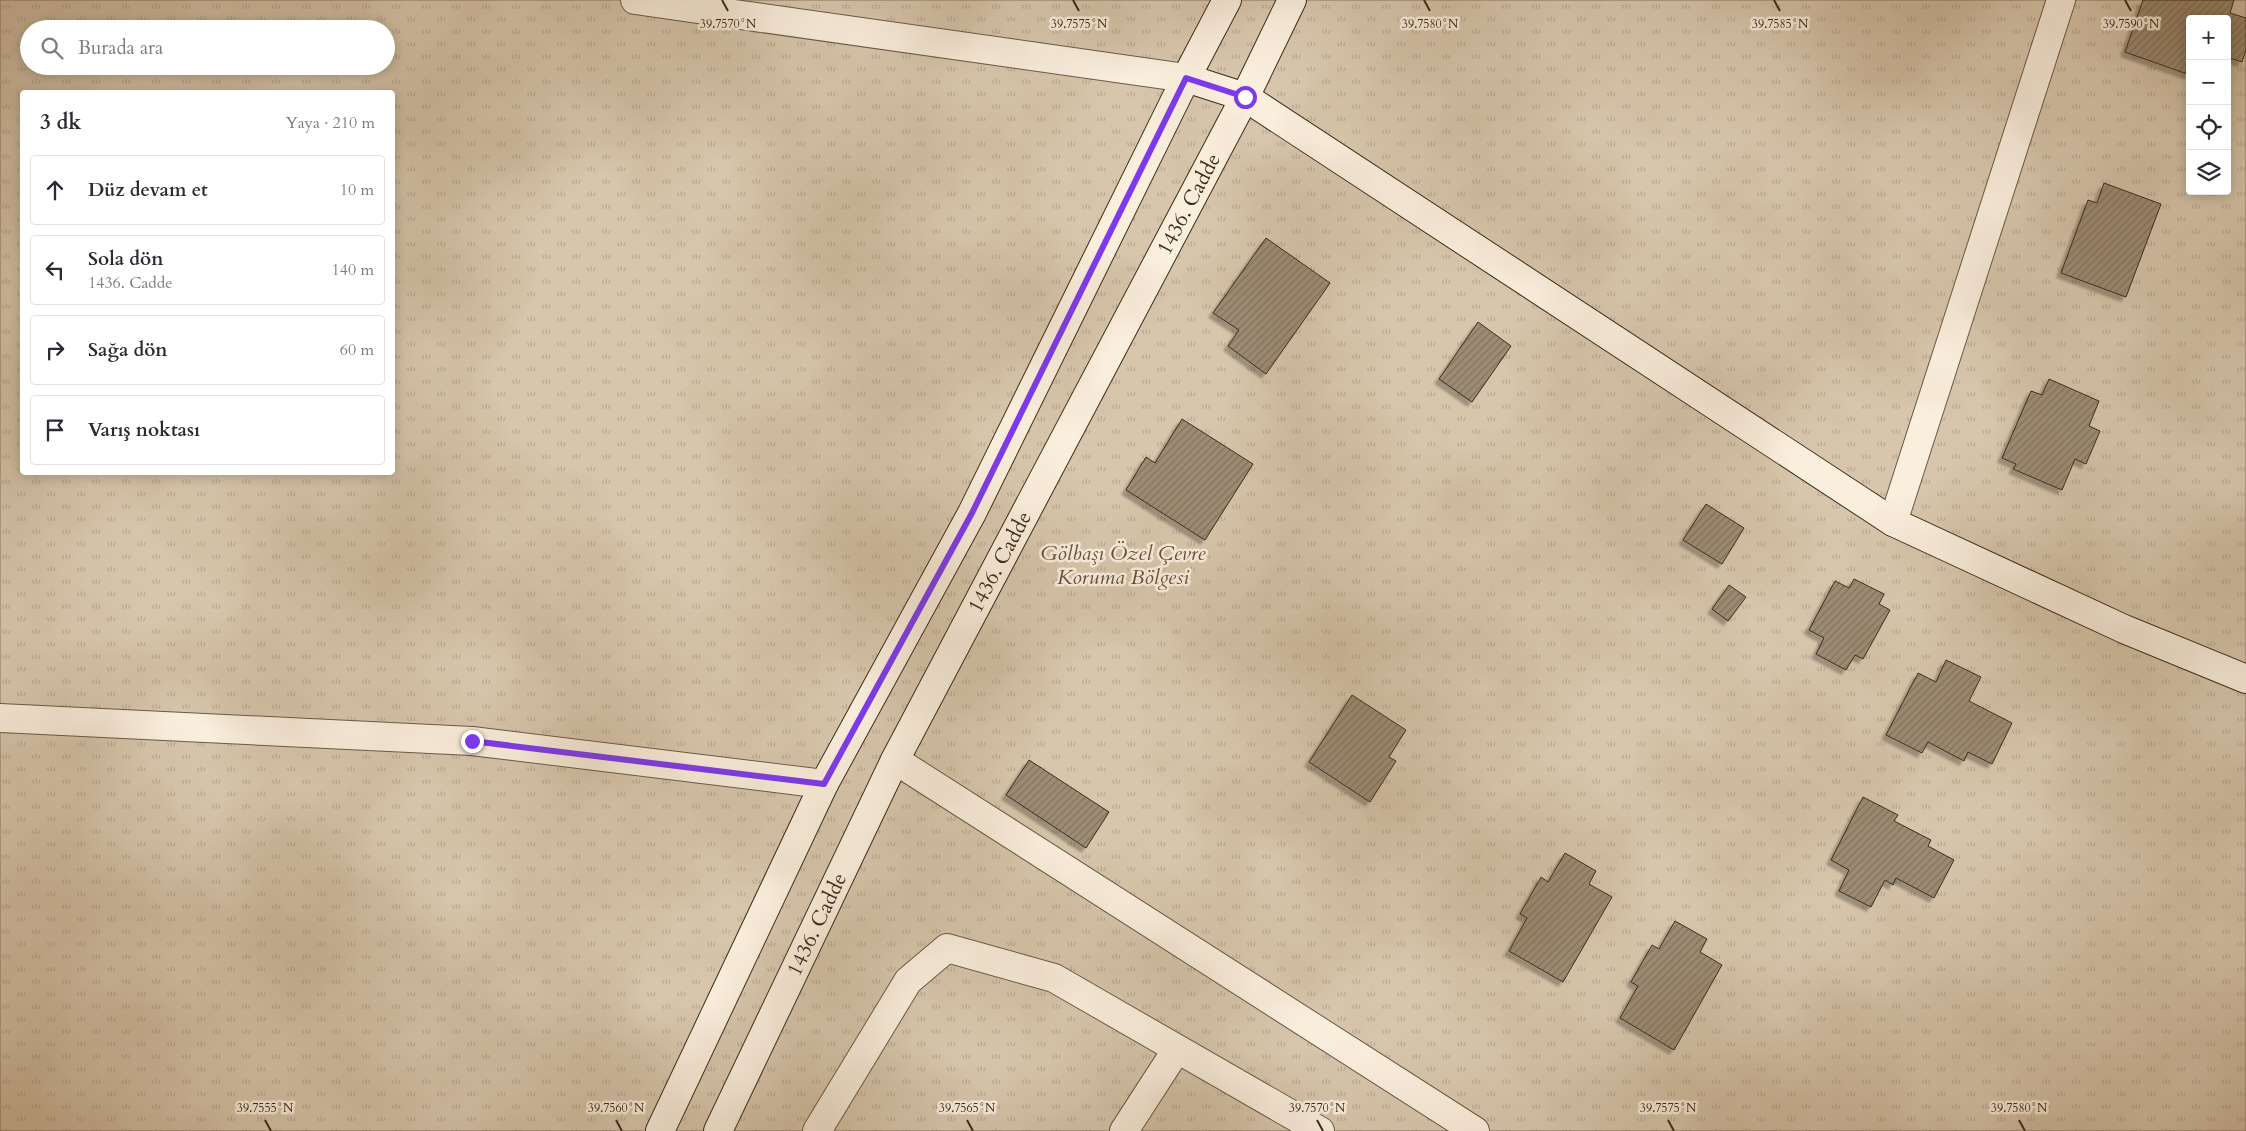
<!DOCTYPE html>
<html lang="tr">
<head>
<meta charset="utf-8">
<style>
	:root { --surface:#fff; --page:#f7f7f7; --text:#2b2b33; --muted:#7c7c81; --line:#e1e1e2 }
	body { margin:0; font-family:Cardo,serif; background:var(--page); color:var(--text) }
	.controls { position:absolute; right:15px; top:15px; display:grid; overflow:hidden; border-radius:5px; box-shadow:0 2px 12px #0003 }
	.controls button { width:45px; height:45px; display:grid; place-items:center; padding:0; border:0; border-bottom:1px solid var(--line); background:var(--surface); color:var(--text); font:25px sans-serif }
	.stop { position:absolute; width:15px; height:15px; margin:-11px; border:4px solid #7c3aed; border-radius:50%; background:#fff }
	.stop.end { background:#7c3aed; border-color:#fff; box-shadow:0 1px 5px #0008 }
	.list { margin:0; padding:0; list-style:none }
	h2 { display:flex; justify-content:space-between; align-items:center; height:65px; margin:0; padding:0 20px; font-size:21px }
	h2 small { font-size:16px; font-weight:400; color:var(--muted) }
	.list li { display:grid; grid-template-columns:32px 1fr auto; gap:15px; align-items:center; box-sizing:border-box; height:70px; margin:0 10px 10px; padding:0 10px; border:1px solid var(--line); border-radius:5px }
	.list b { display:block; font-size:19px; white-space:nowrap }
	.list p { margin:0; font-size:16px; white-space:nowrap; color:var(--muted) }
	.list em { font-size:16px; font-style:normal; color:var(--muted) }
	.icon { flex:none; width:28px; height:28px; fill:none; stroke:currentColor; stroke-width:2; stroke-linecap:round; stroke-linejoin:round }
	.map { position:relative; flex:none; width:2246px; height:1131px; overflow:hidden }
	.search { position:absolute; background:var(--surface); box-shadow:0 2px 12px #0003; left:20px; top:20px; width:375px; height:55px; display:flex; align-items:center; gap:12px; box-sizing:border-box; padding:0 18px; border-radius:28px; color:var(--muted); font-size:19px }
	.panel { position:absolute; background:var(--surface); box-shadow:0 2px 12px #0003; left:20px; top:90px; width:375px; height:385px; border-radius:5px }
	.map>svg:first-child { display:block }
	.park { fill:url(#park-tufts); stroke:#897962; fill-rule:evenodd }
	.building { fill:url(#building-hatch); stroke:#3b2c18; filter:url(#shadow) }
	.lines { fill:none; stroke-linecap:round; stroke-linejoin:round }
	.street-casing { stroke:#6a5a44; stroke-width:30 }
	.secondary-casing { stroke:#3b2c18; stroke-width:30 }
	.street { stroke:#faeedd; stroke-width:28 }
	.secondary { stroke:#faeedd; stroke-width:28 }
	.route { stroke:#7c3aed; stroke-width:6 }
	.ticks { fill:none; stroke:#3b2c18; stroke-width:2 }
	.labels { text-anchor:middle; stroke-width:5; stroke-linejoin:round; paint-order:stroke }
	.street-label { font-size:21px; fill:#3b2c18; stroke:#faeedd }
	.park-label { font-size:21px; font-style:italic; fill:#62523d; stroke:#faeedd }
	.ticks-label { font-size:12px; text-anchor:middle; fill:#3b2c18; stroke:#faeedd; stroke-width:5; stroke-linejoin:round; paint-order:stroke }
</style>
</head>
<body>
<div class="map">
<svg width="2246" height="1131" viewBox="0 0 2246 1131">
	<defs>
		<pattern id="park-tufts" width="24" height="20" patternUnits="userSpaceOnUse" patternTransform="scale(1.25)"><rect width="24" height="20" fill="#d7c6ac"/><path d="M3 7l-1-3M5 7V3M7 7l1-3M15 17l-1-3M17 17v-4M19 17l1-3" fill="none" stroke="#b9aa93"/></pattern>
		<pattern id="building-hatch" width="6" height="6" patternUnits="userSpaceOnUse" patternTransform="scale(1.25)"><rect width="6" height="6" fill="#9d8c75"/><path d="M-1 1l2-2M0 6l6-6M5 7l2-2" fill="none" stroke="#81735f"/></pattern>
		<filter id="shadow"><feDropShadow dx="-4.5" dy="4.5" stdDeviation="1" flood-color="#0004"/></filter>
	</defs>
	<rect width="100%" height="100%" fill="#f7e5ca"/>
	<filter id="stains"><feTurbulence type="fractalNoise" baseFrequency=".004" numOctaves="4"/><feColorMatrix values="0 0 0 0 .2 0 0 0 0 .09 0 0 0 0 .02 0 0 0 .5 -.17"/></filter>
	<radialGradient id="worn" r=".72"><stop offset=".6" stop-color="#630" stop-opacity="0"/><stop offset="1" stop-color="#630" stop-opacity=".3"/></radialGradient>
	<path class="park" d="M0 0H2246V1131H0ZM2190 19H2227V191H2190ZM29 29H386V66H29ZM22 92H392V472H22Z"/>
	<path class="building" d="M2143 0H2234L2230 13 2246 18V50L2242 62 2227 57V19H2190V75L2125 52Z
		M2104 183 2161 204 2126 297 2061 273 2088 200 2097 203Z
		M1266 238 1330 283 1266 374 1228 346 1239 330 1213 313Z
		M1478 322 1511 346 1472 402 1439 379Z
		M2049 379 2099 401 2089 426 2100 431 2086 464 2075 459 2062 490 2013 469 2016 464 2002 458 2031 391 2042 395Z
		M1182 419 1253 464 1205 540 1126 490 1146 457 1155 463Z
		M1706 504 1744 528 1722 564 1683 540Z
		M1854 579 1884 594 1879 604 1890 610 1863 659 1855 655 1846 670 1816 654 1824 638 1809 630 1835 581 1849 588Z
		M1729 585 1746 597 1728 621 1712 609Z
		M1946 660 1981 677 1969 701 2012 723 1992 764 1968 752 1964 761 1928 742 1922 753 1886 735 1918 673 1936 682Z
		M1352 695 1406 730 1389 757 1396 761 1370 802 1309 762Z
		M1029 760 1109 812 1086 848 1006 795Z
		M1863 797 1898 815 1894 821 1931 840 1928 846 1954 860 1934 898 1896 878 1893 885 1885 880 1871 907 1839 891 1849 870 1831 860Z
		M1565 853 1596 871 1589 884 1612 897 1563 982 1509 951 1527 918 1520 914 1541 877 1548 882Z
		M1675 921 1707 939 1700 952 1722 965 1674 1050 1620 1018 1638 986 1631 982 1652 945 1659 949Z"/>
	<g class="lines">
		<defs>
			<path id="street" d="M635 0 1186 78
				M1893 522 2061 0
				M0 718 472 741 824 784
				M895 760 1475 1131
				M817 1131 908 981 947 948 1054 978 1320 1131
				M1124 1131 1177 1049"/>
			<g id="secondary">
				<path d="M1186 78 1245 97 1893 522 2124 629 2246 679"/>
				<path d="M660 1131 824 784 972 513 1186 78 1227 0"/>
				<path id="s1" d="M718 1131 895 760 1245 97 1292 0"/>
			</g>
		</defs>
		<use href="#street" class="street-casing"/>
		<use href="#secondary" class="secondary-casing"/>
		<use href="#street" class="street"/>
		<use href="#secondary" class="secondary"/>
	</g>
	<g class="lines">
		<path class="route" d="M472 741 824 784 972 513 1186 78 1245 97"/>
	</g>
	<path class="ticks" d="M722 0 728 11M1073 0 1079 11M1424 0 1430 11M1774 0 1780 11M2125 0 2131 11M265 1120 271 1131M616 1120 622 1131M967 1120 973 1131M1317 1120 1323 1131M1668 1120 1674 1131M2019 1120 2025 1131"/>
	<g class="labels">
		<g class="street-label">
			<text dy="7" stroke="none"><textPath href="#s1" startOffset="1040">1436. Cadde</textPath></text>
			<text dy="7" stroke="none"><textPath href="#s1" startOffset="635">1436. Cadde</textPath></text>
			<text dy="7" stroke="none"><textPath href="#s1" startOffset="229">1436. Cadde</textPath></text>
		</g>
		<g class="park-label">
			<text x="1123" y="560">Gölbaşı Özel Çevre<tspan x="1123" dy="24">Koruma Bölgesi</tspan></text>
		</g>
	</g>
	<g class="ticks-label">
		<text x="728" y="28">39.7570°N</text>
		<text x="1079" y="28">39.7575°N</text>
		<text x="1430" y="28">39.7580°N</text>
		<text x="2131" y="28">39.7590°N</text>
		<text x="1780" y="28">39.7585°N</text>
		<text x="265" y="1112">39.7555°N</text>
		<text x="616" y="1112">39.7560°N</text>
		<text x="967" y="1112">39.7565°N</text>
		<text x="1317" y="1112">39.7570°N</text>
		<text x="1668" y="1112">39.7575°N</text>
		<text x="2019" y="1112">39.7580°N</text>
	</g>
	<rect width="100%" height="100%" filter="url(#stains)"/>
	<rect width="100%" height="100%" fill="url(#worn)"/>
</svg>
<div class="controls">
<button>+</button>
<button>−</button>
<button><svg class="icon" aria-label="locate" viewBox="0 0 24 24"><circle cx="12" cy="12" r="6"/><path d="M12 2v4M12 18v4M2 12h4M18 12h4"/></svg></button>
<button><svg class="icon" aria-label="layers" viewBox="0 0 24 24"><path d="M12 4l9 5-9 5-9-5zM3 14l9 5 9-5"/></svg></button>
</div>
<div class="stop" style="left:1245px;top:97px"></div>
<div class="stop end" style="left:472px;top:741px"></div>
<div class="search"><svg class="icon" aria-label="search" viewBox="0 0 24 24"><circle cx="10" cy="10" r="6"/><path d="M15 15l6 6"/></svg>Burada ara</div>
<section class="panel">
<h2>3 dk<small>Yaya · 210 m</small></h2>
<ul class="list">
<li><svg class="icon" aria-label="ahead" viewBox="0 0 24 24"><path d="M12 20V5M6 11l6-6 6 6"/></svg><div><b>Düz devam et</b></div><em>10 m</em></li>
<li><svg class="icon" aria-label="left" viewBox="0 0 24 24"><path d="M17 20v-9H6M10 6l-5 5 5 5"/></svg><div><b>Sola dön</b><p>1436. Cadde</p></div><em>140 m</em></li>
<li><svg class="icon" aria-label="right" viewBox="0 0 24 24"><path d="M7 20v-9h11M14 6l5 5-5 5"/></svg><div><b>Sağa dön</b></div><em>60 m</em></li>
<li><svg class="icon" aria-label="arrive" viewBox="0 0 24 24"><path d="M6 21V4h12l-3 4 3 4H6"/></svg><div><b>Varış noktası</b></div></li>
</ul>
</section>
</div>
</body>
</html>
